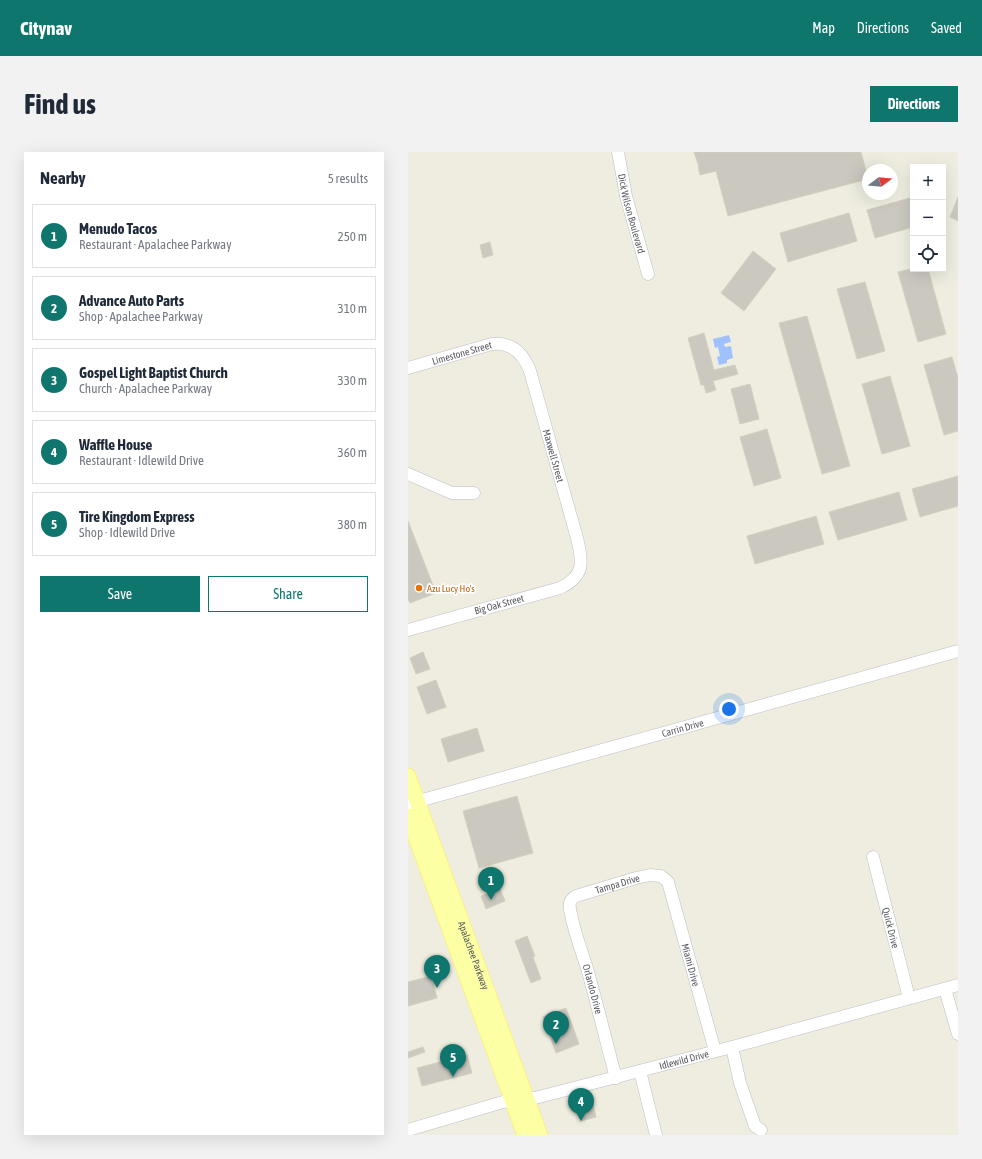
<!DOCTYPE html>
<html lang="en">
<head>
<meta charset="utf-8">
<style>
	:root { --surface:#fff; --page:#f2f2f3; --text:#1f2937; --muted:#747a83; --line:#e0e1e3; --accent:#0f766e }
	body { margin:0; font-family:"Asap Condensed",sans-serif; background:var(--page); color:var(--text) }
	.controls { position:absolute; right:12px; top:12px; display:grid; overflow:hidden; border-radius:0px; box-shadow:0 4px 16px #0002 }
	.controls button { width:36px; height:36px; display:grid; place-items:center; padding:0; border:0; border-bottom:1px solid var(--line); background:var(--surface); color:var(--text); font:20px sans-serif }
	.compass { position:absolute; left:454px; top:12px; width:36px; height:36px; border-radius:50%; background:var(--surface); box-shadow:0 4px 16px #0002; rotate:74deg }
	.you { position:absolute; left:321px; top:557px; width:14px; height:14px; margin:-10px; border:3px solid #fff; border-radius:50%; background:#1a73e8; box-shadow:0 0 0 6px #1a73e833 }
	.badge { display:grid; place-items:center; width:26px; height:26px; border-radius:50%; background:var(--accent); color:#fff; font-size:13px; font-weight:700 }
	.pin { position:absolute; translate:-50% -33px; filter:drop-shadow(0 1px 2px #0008) }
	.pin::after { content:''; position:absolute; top:21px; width:14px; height:12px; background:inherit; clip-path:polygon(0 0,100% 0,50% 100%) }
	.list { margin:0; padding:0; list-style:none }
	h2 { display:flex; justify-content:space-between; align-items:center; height:52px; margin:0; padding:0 16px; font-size:17px }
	h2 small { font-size:13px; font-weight:400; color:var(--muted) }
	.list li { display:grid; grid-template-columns:26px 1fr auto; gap:12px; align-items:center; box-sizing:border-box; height:64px; margin:0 8px 8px; padding:0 8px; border:1px solid var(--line); border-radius:0px }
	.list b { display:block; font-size:15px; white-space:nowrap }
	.list p { margin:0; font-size:13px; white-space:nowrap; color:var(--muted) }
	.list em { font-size:13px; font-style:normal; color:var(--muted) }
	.actions { display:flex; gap:8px; padding:12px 16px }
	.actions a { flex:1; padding:9px 0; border:1px solid var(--accent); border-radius:0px; text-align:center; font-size:14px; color:var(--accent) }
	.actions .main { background:var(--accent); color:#fff }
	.icon { flex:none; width:22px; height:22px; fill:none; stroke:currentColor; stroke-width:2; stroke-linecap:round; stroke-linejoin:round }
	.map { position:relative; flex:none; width:550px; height:983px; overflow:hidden; border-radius:0px }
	header { display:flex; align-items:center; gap:24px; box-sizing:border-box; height:56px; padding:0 20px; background:var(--accent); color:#fff }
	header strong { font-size:19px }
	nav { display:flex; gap:22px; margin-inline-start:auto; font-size:14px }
	.intro { display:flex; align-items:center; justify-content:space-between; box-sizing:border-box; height:96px; padding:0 24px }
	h1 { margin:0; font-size:28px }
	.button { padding:10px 18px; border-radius:0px; background:var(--accent); color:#fff; font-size:14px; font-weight:700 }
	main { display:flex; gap:24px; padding:0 24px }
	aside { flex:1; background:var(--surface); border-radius:0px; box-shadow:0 4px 16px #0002 }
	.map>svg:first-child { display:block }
	.water { fill:#9fc2ff }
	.building { fill:#cbc9bf; stroke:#d3d0be }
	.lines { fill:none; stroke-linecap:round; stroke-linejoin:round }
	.minor-casing { stroke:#bdbec5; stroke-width:13 }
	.major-casing { stroke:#feef49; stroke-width:16 }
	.minor { stroke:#fff; stroke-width:12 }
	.major { stroke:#fcffa4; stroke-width:15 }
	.food-dot { fill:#e8710a; stroke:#fff; stroke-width:1.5 }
	.labels { text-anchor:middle; stroke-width:3.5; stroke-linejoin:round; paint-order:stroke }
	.street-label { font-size:10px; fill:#595b63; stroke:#fff }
	.food-label { font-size:10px; fill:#c56008; stroke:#fff; text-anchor:start }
</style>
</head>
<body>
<header>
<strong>Citynav</strong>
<nav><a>Map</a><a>Directions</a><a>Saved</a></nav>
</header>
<div class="intro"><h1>Find us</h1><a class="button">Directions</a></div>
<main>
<aside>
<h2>Nearby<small>5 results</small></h2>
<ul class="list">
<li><span class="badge">1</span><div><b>Menudo Tacos</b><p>Restaurant · Apalachee Parkway</p></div><em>250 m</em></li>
<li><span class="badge">2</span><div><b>Advance Auto Parts</b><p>Shop · Apalachee Parkway</p></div><em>310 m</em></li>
<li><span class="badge">3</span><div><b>Gospel Light Baptist Church</b><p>Church · Apalachee Parkway</p></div><em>330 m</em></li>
<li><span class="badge">4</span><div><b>Waffle House</b><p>Restaurant · Idlewild Drive</p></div><em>360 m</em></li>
<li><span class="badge">5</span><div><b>Tire Kingdom Express</b><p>Shop · Idlewild Drive</p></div><em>380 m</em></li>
</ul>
<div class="actions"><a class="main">Save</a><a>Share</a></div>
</aside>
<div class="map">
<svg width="550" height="983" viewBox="0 0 550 983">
	<rect width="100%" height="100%" fill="#eeede0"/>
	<path class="water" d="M321 183 323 190 316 192 317 195 323 194 325 206 319 208V211L311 213 309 205 312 204 310 195 307 196 305 187Z"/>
	<path class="building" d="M286 0H453L460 27 320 64 308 19 292 23 290 15H291Z
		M505 45V75L467 86 459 58Z
		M550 45V69L542 65Z
		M441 61 449 89 380 110 372 81Z
		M82 90 85 103 75 106 72 93Z
		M345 99 368 117 336 159 313 141Z
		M503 117H520L538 182 510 190 490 120Z
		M457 130 477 199 449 207 429 137Z
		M399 164 442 314 414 322 371 171Z
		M296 181 306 218 327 213 330 222 305 229 308 238 298 241 296 233H293L280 186Z
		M544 205 550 226V279L536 283 516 213Z
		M482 224 502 294 474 302 454 232Z
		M342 232 351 267 332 272 323 237Z
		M359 277 373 326 346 334 332 285Z
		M550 324V354L512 365 504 337Z
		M491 340 499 368 430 388 421 360Z
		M408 364 416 392 347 412 339 384Z
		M0 369 28 441 2 451 0 447Z
		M15 500 22 517 8 522 2 506Z
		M28 528 38 555 19 562 9 535Z
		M69 576 76 599 40 610 33 587Z
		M109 644 125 701 71 716 55 659Z
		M92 737 97 749 78 757 73 744Z
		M119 784 127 804 125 805 133 827 123 831 107 789Z
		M23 824 29 846 0 854V830Z
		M158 856 171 892 148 901 135 865Z
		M15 895 17 900 0 906V900Z
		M59 903 64 921 14 934 9 916Z
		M184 948 188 965 173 969 169 951Z"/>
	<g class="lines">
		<defs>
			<g id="minor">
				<path id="s1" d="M210 0 218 44 240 122"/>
				<path id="s2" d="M0 216 84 192C103 190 115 201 122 219L169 386C175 410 177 424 152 436L0 478"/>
				<path d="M0 322 44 341H66"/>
				<path id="s3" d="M0 652 550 499"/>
				<path id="s4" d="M465 705 501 846"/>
				<path d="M537 837 550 882"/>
				<path d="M324 895 332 931 347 974 353 978"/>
				<path d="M232 919 248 983"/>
				<path id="s5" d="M208 926C198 889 189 852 179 816 173 797 165 777 162 757 161 751 162 747 168 744L228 726 242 723 253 724 260 730 307 899"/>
				<path id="s6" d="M0 978 95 950 127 946 324 895 550 833"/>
			</g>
			<g id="major">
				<path id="s7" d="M0 624 132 983"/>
				<path d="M0 664 117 983"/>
			</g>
		</defs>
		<use href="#minor" class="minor-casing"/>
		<use href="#major" class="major-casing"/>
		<use href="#minor" class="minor"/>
		<use href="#major" class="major"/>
	</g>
	<circle class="food-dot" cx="11" cy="436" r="4"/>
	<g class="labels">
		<g class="street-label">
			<text dy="4" stroke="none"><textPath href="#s1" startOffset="63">Dick Wilson Boulevard</textPath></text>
			<text dy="4" stroke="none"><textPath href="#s2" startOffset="56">Limestone Street</textPath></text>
			<text dy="4" stroke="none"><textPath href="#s2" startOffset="226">Maxwell Street</textPath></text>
			<text transform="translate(91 452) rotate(-15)" y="4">Big Oak Street</text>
			<text dy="4" stroke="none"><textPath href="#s3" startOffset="285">Carrin Drive</textPath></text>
			<text dy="4" stroke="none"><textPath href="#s5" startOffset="234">Tampa Drive</textPath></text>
			<text dy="4" stroke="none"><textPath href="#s4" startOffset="73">Quick Drive</textPath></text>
			<text dy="4" stroke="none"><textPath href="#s7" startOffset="191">Apalachee Parkway</textPath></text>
			<text dy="4" stroke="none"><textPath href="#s5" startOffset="374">Miami Drive</textPath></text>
			<text transform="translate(185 837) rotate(75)" y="4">Orlando Drive</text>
			<text dy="4" stroke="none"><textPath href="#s6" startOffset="285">Idlewild Drive</textPath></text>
		</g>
		<g class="food-label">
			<text x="19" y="440">Azu Lucy Ho's</text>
		</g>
	</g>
</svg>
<div class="controls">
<button>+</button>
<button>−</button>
<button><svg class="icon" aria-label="locate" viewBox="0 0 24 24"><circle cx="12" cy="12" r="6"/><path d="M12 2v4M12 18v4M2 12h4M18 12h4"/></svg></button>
</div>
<svg class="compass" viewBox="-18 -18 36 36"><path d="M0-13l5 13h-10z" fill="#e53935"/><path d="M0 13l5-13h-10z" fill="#747a83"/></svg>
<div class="you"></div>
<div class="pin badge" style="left:83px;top:748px">1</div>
<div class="pin badge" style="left:148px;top:892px">2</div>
<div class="pin badge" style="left:29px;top:836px">3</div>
<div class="pin badge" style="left:173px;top:969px">4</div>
<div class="pin badge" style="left:45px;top:925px">5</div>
</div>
</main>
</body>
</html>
